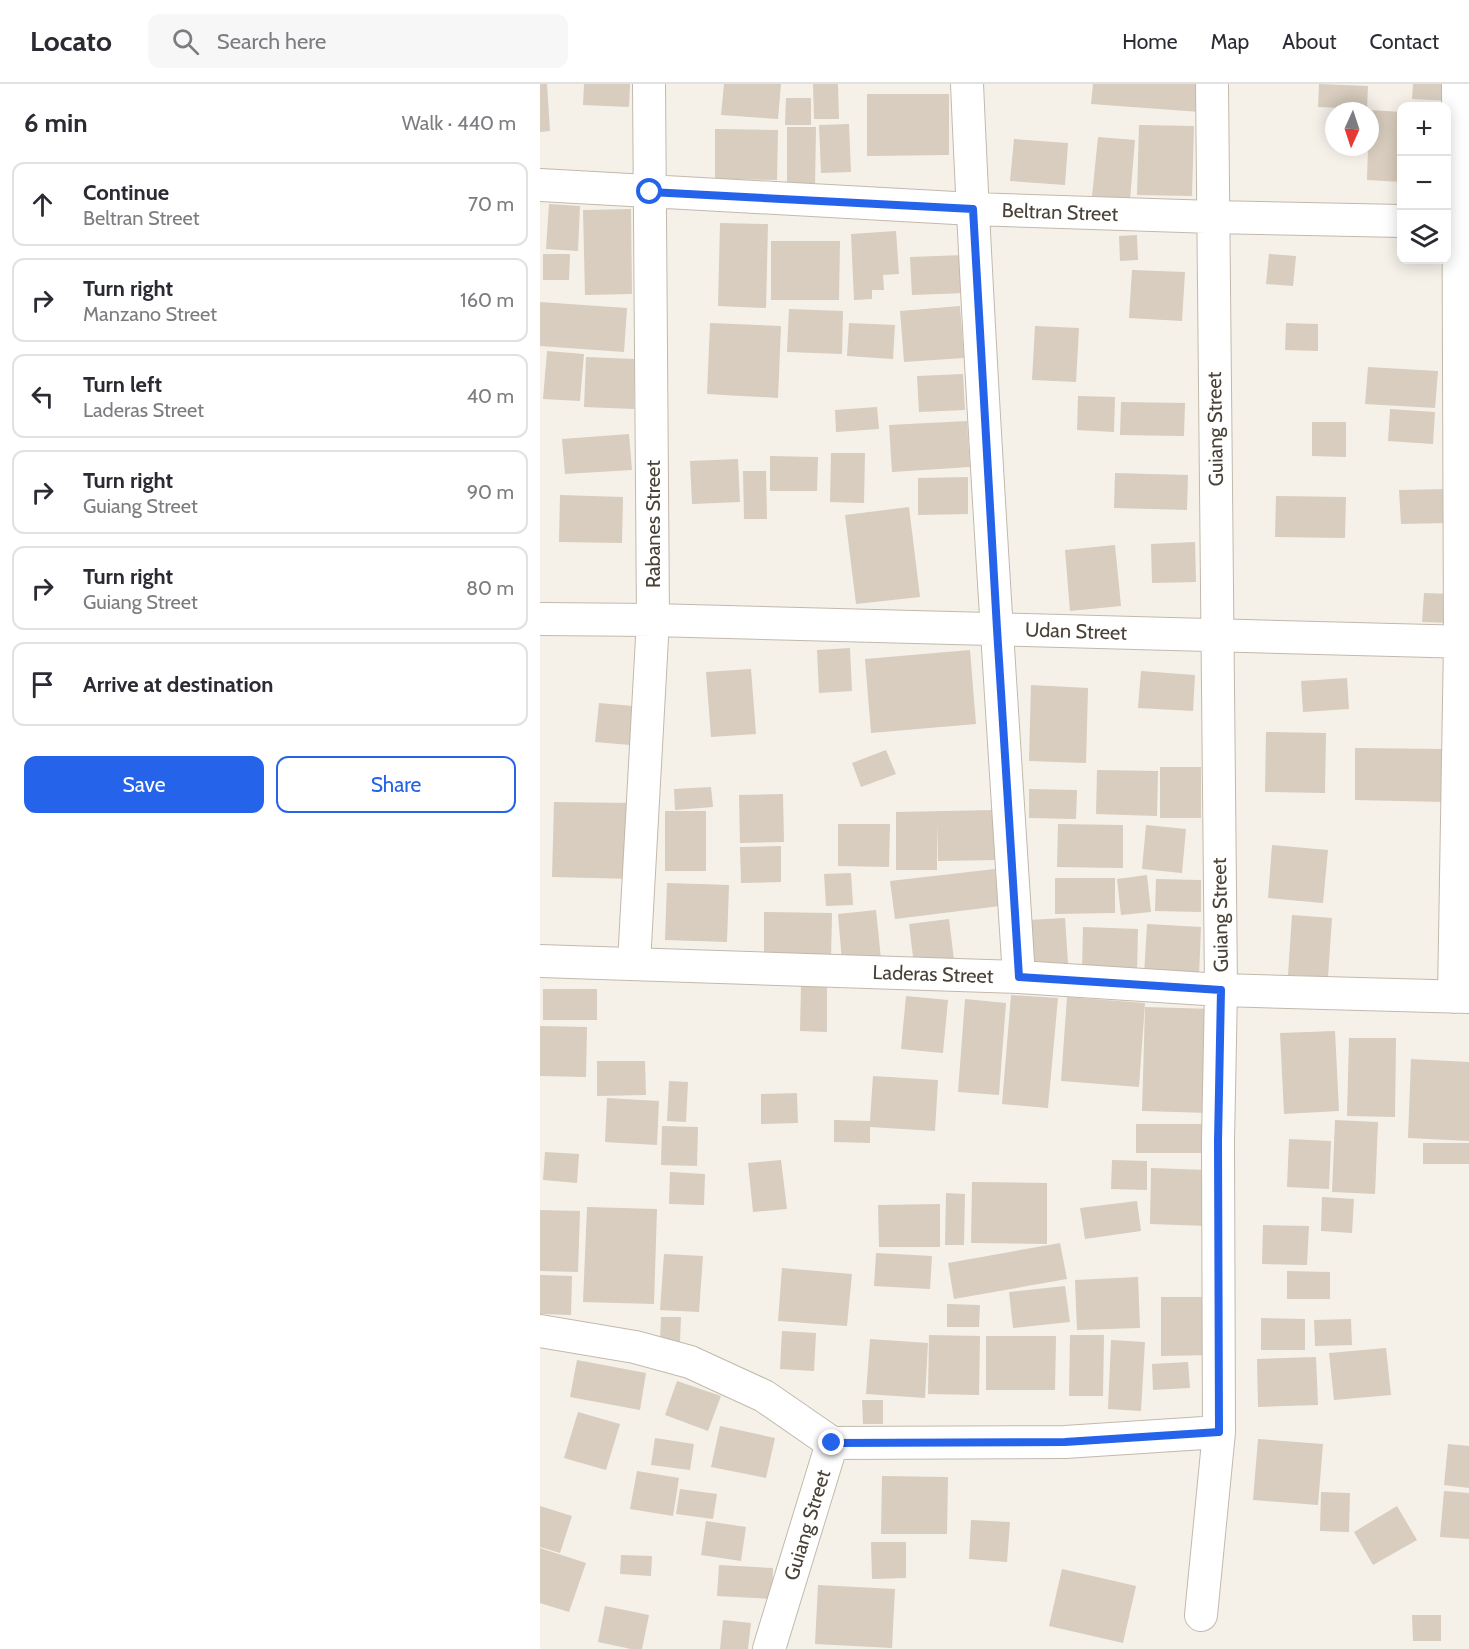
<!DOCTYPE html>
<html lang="en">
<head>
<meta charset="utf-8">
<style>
	:root { --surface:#fff; --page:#f7f7f7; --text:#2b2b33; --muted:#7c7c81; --line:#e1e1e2; --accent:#2563eb }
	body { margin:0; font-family:Cabin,sans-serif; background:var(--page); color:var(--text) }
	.controls { position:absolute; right:18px; top:18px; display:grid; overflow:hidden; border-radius:12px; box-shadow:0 3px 15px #0003 }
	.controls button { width:54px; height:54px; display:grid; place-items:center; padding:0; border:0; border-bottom:2px solid var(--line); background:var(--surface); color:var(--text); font:30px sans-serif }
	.compass { position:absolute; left:785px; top:18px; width:54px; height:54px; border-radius:50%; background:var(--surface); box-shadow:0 3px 15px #0003; rotate:183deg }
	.stop { position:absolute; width:18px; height:18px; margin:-14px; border:4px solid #2563eb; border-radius:50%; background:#fff }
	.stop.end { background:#2563eb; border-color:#fff; box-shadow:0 2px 6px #0008 }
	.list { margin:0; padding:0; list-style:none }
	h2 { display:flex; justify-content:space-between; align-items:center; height:78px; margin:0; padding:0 24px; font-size:26px }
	h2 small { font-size:20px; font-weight:400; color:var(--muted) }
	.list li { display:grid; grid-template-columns:39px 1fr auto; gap:18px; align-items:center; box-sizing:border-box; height:84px; margin:0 12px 12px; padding:0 12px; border:2px solid var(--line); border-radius:12px }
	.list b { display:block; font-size:22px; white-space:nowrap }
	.list p { margin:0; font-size:20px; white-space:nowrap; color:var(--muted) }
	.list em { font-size:20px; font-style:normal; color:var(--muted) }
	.actions { display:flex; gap:12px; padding:18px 24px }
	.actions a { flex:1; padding:14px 0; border:2px solid var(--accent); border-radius:12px; text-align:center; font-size:21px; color:var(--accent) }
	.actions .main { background:var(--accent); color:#fff }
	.icon { flex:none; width:33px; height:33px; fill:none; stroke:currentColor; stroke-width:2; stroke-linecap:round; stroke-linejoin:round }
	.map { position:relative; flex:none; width:929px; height:1565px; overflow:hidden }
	header { display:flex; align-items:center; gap:36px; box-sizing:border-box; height:84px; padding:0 30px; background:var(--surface); border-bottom:2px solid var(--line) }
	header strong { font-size:28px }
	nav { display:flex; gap:33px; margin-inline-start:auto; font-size:21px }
	.search { width:420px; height:54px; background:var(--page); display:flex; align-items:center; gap:15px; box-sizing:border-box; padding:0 21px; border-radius:12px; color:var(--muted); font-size:22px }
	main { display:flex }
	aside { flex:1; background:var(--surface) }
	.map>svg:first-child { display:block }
	.building { fill:#d8cdbe }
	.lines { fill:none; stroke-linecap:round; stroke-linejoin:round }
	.street-casing { stroke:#c2b9ab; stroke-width:34 }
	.street { stroke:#fff; stroke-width:32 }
	.route { stroke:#2563eb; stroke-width:8 }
	.labels { text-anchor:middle; stroke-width:6; stroke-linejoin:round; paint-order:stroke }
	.street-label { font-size:20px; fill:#4a4237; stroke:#fff }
</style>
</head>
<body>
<header>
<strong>Locato</strong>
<div class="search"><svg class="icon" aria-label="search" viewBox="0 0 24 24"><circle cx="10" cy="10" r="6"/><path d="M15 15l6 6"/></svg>Search here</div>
<nav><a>Home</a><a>Map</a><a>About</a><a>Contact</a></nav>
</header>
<main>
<aside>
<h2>6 min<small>Walk · 440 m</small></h2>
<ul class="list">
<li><svg class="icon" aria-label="ahead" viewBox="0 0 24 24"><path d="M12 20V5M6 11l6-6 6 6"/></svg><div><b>Continue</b><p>Beltran Street</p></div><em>70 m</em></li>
<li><svg class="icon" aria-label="right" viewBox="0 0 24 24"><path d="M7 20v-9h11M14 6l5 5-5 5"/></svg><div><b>Turn right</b><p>Manzano Street</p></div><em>160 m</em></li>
<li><svg class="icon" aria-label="left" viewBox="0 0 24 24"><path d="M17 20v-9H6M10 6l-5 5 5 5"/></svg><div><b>Turn left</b><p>Laderas Street</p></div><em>40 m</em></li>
<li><svg class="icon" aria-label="right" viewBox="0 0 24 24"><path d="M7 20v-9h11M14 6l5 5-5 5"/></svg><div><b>Turn right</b><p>Guiang Street</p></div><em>90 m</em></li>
<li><svg class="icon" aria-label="right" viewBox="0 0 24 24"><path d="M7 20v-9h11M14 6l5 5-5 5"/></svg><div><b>Turn right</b><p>Guiang Street</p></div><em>80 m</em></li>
<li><svg class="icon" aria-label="arrive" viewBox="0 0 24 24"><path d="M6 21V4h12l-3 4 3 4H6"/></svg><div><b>Arrive at destination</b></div></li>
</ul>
<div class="actions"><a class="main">Save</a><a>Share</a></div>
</aside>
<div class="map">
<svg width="929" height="1565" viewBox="0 0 929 1565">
	<rect width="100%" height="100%" fill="#f5f1e9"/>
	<path class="building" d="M0 0H7L10 47 0 48Z
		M44 0H90L89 23 43 21Z
		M184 0H241L238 35 181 31Z
		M273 0H298L299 35H274Z
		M553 0H662L660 28 551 20Z
		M779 0 828 2 827 25 778 23Z
		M873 0H911L910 17 872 15Z
		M327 10H409V71L327 72Z
		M246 14H271V41H245Z
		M830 26 862 28V98L827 96 828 63H830Z
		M309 40 311 88 281 89 279 41Z
		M599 41 654 42 652 112 597 111Z
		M247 43H276L275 104 247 103Z
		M175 45 238 46 237 96 175 95Z
		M558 53 595 56 590 116 552 112Z
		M474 55 528 59 525 101 470 97Z
		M9 120 40 122 38 167 6 165Z
		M91 125 92 210 45 211 43 126Z
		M180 139 228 140 226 224 178 222Z
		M356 147 359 190 343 191 344 206H332V215L314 216 311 150Z
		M597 151 598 176 580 177 579 152Z
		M231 157H300L299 216H231Z
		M3 170H30L29 196H3Z
		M729 170 756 172 753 202 726 200Z
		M424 171 426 209 372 211 370 173Z
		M592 186 645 188 642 237 589 234Z
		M0 218 87 224 84 268 0 262Z
		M420 222 424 274 364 278 360 227Z
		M249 225 303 227 302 270 247 268Z
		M170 239 241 242 238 314 167 310Z
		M309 239 355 241 353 275 307 272Z
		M746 239 778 240V267L745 266Z
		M495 242 539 244 536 298 492 296Z
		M7 267 44 270 40 317 3 315Z
		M46 273 95 275 94 325 44 323Z
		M828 283 898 287 895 324 825 320Z
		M423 290 425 326 379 328 377 292Z
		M538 312 575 313 574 348 537 346Z
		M581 318 645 319 644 352 580 351Z
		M337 323 339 345 296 348 295 326Z
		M850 325 895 328 893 360 848 357Z
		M427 337 430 383 352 388 349 341Z
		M772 338H806V373L772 372Z
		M89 350 92 386 25 390 22 355Z
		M291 369H325L324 419 290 418Z
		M230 372 278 373 277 407H230Z
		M198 375 200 418 152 420 150 377Z
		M203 387H226L227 435H204Z
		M575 389 648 391 647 426 574 424Z
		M428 393V430L378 431V394Z
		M907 405 908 439 861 440 859 406Z
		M20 411 83 413 82 459 19 458Z
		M736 412 806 413 805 454 735 453Z
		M369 423 380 513 316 520 305 431Z
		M655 458 656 498 612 499 611 460Z
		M575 461 581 522 530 527 525 466Z
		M884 509 911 510 909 539 882 538Z
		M310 564 312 607 279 609 277 566Z
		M430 566 436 640 331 649 325 575Z
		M211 585 216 650 171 653 166 588Z
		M601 587 655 591 653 627 598 624Z
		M807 594 809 625 763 628 761 597Z
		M491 601 548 604 546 679 489 677Z
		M59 619 93 622 90 661 55 658Z
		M726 648 786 649 785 709 725 708Z
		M815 664 906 665 905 718 815 716Z
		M346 666 356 690 321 703 312 679Z
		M620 683H661V734H620Z
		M557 686 618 687 617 732 556 730Z
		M171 703 173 723 135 726 134 705Z
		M489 705 537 706 536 735 489 734Z
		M243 710 244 758 200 759 199 711Z
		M14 718 94 719 92 795 12 793Z
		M455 726 456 776 398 777 397 737V786H356V728Z
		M125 727H166V787H125Z
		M298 740H350L349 783 298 782Z
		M518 740 583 741V784L517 783Z
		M606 741 646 745 642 789 602 785Z
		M732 761 788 766 783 819 728 814Z
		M241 762V798L201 799 200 763Z
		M455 785 460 822 355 835 350 797Z
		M311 789 313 821 286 822 284 790Z
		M607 791 611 828 581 831 577 795Z
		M515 794H575V829L515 830Z
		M616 795 661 796V828L615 827Z
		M127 799 189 801 187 858 125 856Z
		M336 826 341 875 302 878 298 830Z
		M224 828 292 829 291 875 224 874Z
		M752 831 792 834 788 893 748 891Z
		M525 834 528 879 491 880 489 836Z
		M409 835 414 876 374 881 369 840Z
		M607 840 661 843 659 893 604 891Z
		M543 843 598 845 597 889 542 887Z
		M261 902 287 903V948L260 947Z
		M3 905H57V936H3Z
		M471 911 518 914 508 1024 462 1020Z
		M366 912 408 916 403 969 361 965Z
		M527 913 605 919 599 1003 521 997Z
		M425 915 466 919 459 1011 418 1008Z
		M605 923 674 925 670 1029 602 1027Z
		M0 942 47 943 46 993 0 992Z
		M795 947 799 1027 744 1030 740 949Z
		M809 954H856L855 1033 807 1032Z
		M871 975 929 978V1057L868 1054Z
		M57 977H105L106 1011 57 1012Z
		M333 992 398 996 395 1047 330 1043V1059L294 1058V1036L330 1037Z
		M129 997 148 998 146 1038 127 1037Z
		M257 1009 258 1039 221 1040V1010Z
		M67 1014 119 1017 117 1061 65 1058Z
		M795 1036 838 1038 835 1110 792 1108Z
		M596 1040H665L666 1069H596Z
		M122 1042 158 1043 157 1082 121 1081Z
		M749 1055 791 1057 789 1105 747 1103Z
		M883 1059H929V1080H883Z
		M5 1068 39 1070 37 1099 3 1096Z
		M241 1076 247 1125 213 1128 208 1079Z
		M572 1076 607 1077V1106L571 1105Z
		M611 1084 668 1086 667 1142 610 1140Z
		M130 1088 165 1090 164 1121 129 1120Z
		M432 1098 507 1099V1160L431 1159Z
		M406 1109 425 1110 424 1161H405Z
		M782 1113 814 1115 812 1149 781 1147Z
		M597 1117 601 1147 545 1155 540 1124Z
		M400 1120V1163H339L338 1121Z
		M47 1123 117 1125 114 1220 43 1218Z
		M0 1126 40 1127 38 1188 0 1187Z
		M723 1141 769 1142 767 1181 722 1180Z
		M520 1159 527 1195 414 1215 408 1179Z
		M336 1169 392 1172 390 1205 334 1202Z
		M124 1170 163 1172 159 1228 120 1226Z
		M242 1184 312 1190 307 1242 238 1237Z
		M747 1187 790 1188V1215H747Z
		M0 1191 32 1192 31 1231 0 1230Z
		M598 1193 600 1244 537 1246 535 1196Z
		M525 1202 530 1238 473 1244 469 1208Z
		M621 1213H671V1271L621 1272Z
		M407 1220 440 1221 439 1243H407Z
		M121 1233H141L140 1258 120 1257Z
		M721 1234 765 1235V1266H721Z
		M811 1235 812 1261 775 1262 774 1236Z
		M242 1247 276 1249 274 1287 240 1285Z
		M389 1251 440 1252 439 1311 388 1310Z
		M530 1251H564L563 1312H529Z
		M446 1252H516L515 1306H446Z
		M330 1255 388 1259 385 1314 326 1310Z
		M571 1256 605 1258 601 1327 568 1325Z
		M846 1264 851 1311 794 1316 789 1269Z
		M776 1273 778 1321 718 1323 717 1275Z
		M37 1276 106 1289 100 1326 30 1313Z
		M648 1278 650 1304 613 1306 612 1280Z
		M137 1297 181 1312 168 1347 125 1331Z
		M322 1316H343V1340H323Z
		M38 1328 80 1340 66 1386 24 1374Z
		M180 1342 235 1354 226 1394 171 1383Z
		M115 1354 154 1360 150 1386 111 1381Z
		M718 1355 783 1360 778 1421 713 1416Z
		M908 1360 929 1362V1404L904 1401Z
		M97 1387 139 1394 133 1432 90 1425Z
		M342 1392 408 1393 407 1450H341Z
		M140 1405 177 1410 173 1435 136 1430Z
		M904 1407 929 1409V1455L900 1453Z
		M781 1408 810 1409 809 1448 780 1447Z
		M0 1422 32 1432 20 1469 0 1463Z
		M857 1422 877 1456 833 1481 814 1448Z
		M431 1436 470 1438 467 1478 429 1475Z
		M166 1437 206 1443 201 1477 161 1471Z
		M331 1458H366V1494L332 1495Z
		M0 1464 46 1479 29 1528 0 1519Z
		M81 1471 112 1472 111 1492 80 1490Z
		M179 1481 233 1484 232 1515 177 1512Z
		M522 1485 596 1502 583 1559 509 1542Z
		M278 1501 355 1505 352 1564 275 1560Z
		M65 1522 109 1531 102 1565H91L58 1558Z
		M872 1531H901V1557H873Z
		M183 1536 211 1539 208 1565H180Z"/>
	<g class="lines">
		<defs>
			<path id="street" d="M427 0C440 298 460 595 479 893
				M0 101 433 125 673 133 862 137
				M0 535 113 536 929 558
				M0 877 479 893 681 906 929 913
				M94 879 113 536 109 0
				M914 913 920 558 918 0
				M0 1247 95 1263 150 1278 224 1312 292 1359
				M661 1531 679 1348
				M229 1565 292 1359 525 1358 679 1348 678 1057 681 906 672 0"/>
		</defs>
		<use href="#street" class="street-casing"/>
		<use href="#street" class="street"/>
	</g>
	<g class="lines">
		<path class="route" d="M110 108 433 125 457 545 479 893 681 906 678 1057 679 1348 525 1358 292 1359"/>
	</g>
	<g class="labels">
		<g class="street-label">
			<text transform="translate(520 128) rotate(2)" y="7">Beltran Street</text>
			<text transform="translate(675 345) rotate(-91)" y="7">Guiang Street</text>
			<text transform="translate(113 440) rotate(-90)" y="7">Rabanes Street</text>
			<text transform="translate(536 547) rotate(2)" y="7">Udan Street</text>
			<text transform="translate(680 831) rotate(-91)" y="7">Guiang Street</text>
			<text transform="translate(393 890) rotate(2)" y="7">Laderas Street</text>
			<text transform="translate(267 1441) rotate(-73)" y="7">Guiang Street</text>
		</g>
	</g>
</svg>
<div class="controls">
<button>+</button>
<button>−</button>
<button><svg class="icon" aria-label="layers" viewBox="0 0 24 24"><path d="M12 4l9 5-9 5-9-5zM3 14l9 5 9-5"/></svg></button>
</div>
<svg class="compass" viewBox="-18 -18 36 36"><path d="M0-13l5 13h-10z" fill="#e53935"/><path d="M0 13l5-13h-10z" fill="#7c7c81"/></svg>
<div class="stop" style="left:110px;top:108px"></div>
<div class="stop end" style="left:292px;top:1359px"></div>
</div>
</main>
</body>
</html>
